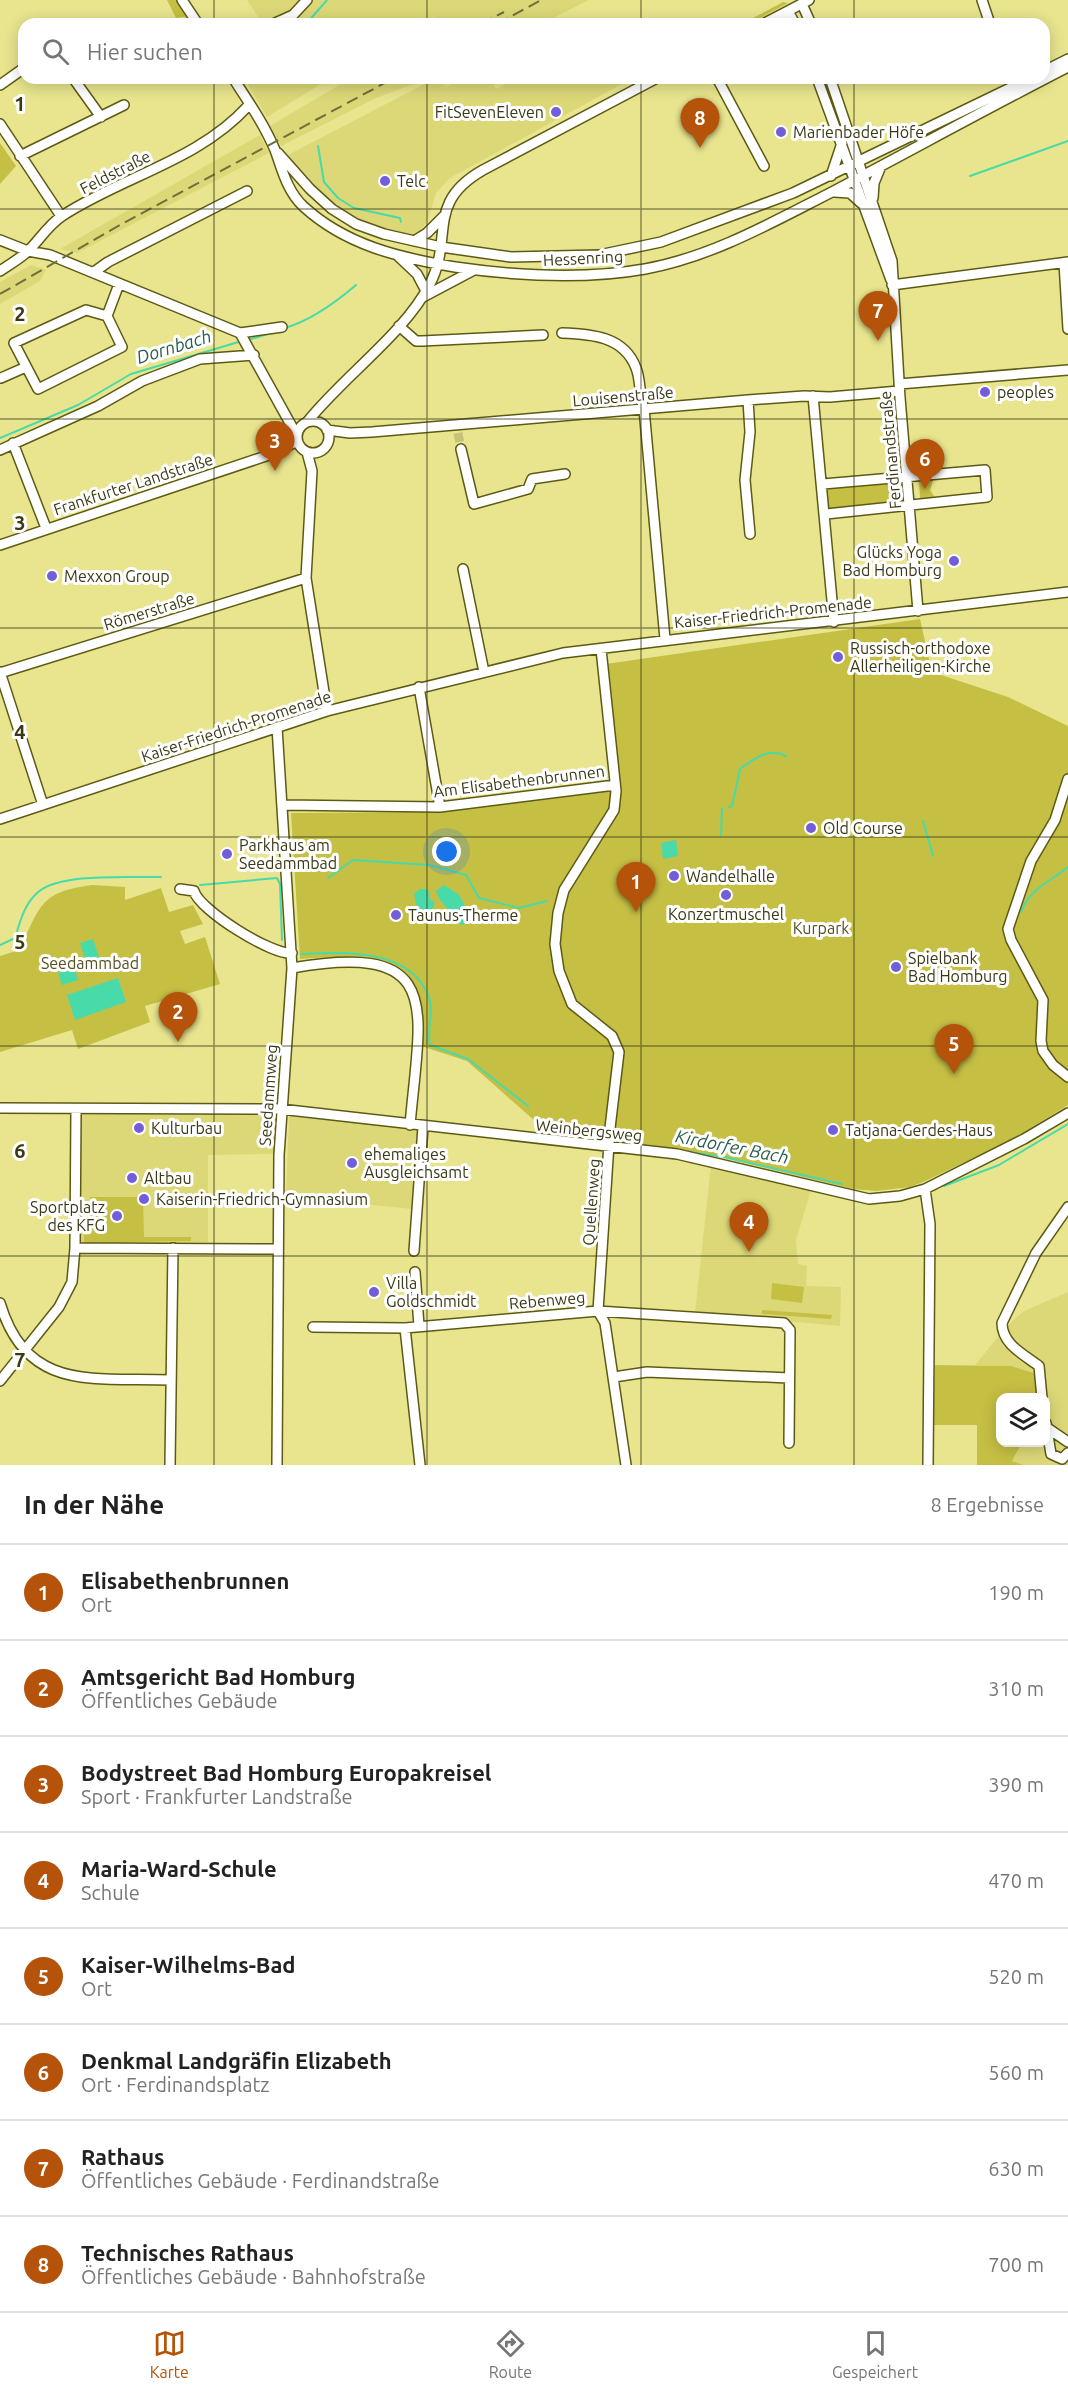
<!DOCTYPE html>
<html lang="de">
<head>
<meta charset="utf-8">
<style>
	:root { --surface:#fff; --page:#f2f2f2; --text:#222; --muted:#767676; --line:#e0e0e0; --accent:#b45309 }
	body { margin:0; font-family:Ubuntu,sans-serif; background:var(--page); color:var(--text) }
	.controls { position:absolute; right:18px; bottom:18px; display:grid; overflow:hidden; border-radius:12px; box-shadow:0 3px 15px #0003 }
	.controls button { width:54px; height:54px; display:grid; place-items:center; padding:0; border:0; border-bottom:2px solid var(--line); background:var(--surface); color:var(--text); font:30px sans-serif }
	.you { position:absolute; left:447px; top:852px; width:21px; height:21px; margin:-15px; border:4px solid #fff; border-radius:50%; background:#1a73e8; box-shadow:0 0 0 9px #1a73e833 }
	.badge { display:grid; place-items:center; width:39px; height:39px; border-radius:50%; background:var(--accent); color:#fff; font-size:20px; font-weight:700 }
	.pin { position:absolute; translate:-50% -50px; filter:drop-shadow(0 2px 3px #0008) }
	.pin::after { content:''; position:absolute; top:32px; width:21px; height:18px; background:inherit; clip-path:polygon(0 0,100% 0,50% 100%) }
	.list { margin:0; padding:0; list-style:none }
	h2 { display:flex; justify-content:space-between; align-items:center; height:78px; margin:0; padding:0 24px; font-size:26px }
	h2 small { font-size:20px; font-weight:400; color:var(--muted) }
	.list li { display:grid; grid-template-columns:39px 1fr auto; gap:18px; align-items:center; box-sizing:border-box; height:96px; padding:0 24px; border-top:2px solid var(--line) }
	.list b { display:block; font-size:22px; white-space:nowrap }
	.list p { margin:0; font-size:20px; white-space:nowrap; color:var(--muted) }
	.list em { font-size:20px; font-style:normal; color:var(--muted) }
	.icon { flex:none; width:33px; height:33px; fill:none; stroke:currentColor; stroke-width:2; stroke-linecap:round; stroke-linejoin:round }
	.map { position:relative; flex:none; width:1068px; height:1465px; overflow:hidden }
	.search { position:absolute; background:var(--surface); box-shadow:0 3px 15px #0003; left:18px; right:18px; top:18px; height:66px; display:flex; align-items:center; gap:15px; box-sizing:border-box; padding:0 21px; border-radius:18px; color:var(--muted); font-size:22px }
	.sheet { height:846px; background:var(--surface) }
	nav { display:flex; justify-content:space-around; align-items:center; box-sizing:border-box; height:84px; border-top:2px solid var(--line); background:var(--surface); font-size:16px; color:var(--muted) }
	nav a { display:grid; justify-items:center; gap:3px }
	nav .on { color:var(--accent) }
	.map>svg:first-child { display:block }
	.built { fill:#dcd878 }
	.green { fill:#c5bf44 }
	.water { fill:#48daa9 }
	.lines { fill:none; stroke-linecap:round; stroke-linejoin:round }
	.stream { stroke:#48daa9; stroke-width:2 }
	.minor-tunnel { stroke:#c5c376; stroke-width:9; stroke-dasharray:9 4.5; stroke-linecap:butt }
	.minor-casing { stroke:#5d5a15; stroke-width:12 }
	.minor { stroke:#fff; stroke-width:9 }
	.rail { stroke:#706e3a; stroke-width:2; stroke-dasharray:12 6; stroke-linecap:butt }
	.grid { fill:none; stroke:#3b3915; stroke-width:1.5; stroke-opacity:0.55 }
	.poi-dot { fill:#725ed9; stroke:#fff; stroke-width:2 }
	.labels { text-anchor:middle; stroke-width:6; stroke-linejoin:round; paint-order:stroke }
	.poi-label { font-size:16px; fill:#3b3915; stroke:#fff; text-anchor:start }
	.street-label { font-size:16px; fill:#3b3915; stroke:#fff }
	.park-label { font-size:16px; fill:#545221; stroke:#fff }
	.water-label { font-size:18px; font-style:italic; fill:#265f4a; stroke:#fff }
	.grid-label { font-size:20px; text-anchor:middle; font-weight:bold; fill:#3b3915; stroke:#fff; stroke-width:6; stroke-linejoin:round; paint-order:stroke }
</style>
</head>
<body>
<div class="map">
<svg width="1068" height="1465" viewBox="0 0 1068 1465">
	<rect width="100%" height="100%" fill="#e8e58e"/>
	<path class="built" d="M247 0H589L541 24H425L437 14 421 24H263Z
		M244 78H331L267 117Z
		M351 78H430L376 98 281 146 270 126Z
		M436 78H439L446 87 463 78H490L496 89 517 78 631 79 450 178 436 193 427 222 420 231 411 234 388 231 361 220 342 209 319 193 286 156Z
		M260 135 269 153 77 253 60 249Z
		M31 265 46 270 40 281 0 304V282Z
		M82 1113 277 1114 276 1154 208 1155V1242L80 1245Z
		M289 1116 419 1129 411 1209 286 1196Z
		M711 1165 811 1190 796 1240 798 1264 807 1266 806 1286 841 1287 840 1326 695 1313Z
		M1068 1292V1465H1023L1012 1462 1022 1443 1046 1442V1398L1011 1366 975 1365 1006 1327 1024 1311Z"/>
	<path class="green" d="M167 0H177L193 24H190L185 17 176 18Z
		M783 2 788 3 749 24H742Z
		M0 143 16 166 0 184Z
		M934 478 930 490 936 499 920 500 919 480Z
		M897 481 899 503 829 510 826 486Z
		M920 619 932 672 1008 697 1068 726V1105L1009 1141 923 1182 910 1187 876 1191 853 1189 721 1157 614 1139 552 1136 467 1061 421 1046C421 1031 422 1014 420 999 411 948 337 957 300 959L291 813 442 812 619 789 606 664Z
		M92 885 125 887V900L161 888 169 912 193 905 203 924 180 931 185 944 205 937 220 984 145 1006 150 1022 78 1049 72 1030 0 1052V956L19 950C41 906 39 892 92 885Z
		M90 1197H143L144 1237H191V1241L84 1243V1235L90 1234Z
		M772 1283 804 1287 802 1303 771 1299Z
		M762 1310 832 1315 831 1319 762 1314Z
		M929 1365 1011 1366 1036 1374 1038 1397 1000 1398V1442L1022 1443 1012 1461 1023 1465H977V1425H928Z"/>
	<path class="water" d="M676 840 678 856 663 859 661 843Z
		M444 885C454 893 460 891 464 905L472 909V918L463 925 454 922C450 906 439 904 436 891Z
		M420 889H428L430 899 435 903 430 914H423L416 904 414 894Z
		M93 939 101 964 88 968 80 943Z
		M74 967 78 980 62 985 58 972Z
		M118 978 126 1002 75 1020 67 995Z"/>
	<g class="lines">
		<path class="stream" d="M306 24 327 0
			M318 146 324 182 338 198 354 208 400 218 401 222
			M970 176 1068 141
			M285 328C312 320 335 303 356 285
			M248 340 271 333
			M0 438 78 405 131 374 242 341
			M729 807 732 806 740 769C754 759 768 747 786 756
			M923 821 933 856
			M721 836 722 808
			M328 878 353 860 429 865 466 875 479 898 519 908 547 901
			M200 885 277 878 280 884 282 940
			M1021 912C1029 889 1051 881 1068 867
			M0 945 15 938C20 922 24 905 37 893 60 872 130 878 161 877
			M301 954C343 952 409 948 428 995 435 1010 426 1030 430 1045L468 1059 528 1106
			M616 1140 660 1148
			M683 1151 724 1157 842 1184
			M944 1186 999 1165 1068 1124"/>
		<path class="minor-tunnel" d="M458 433 461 449"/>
		<defs>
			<path id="minor" d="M182 0 198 24
				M982 0 990 24
				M802 4 811 24
				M788 11 795 24
				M273 24 293 15 307 0
				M763 24 809 0
				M1044 71 1068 59
				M73 78 101 117
				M233 78C248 101 264 124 275 150 282 169 287 191 303 206 345 245 400 258 455 267 517 276 583 280 645 269 711 257 771 223 830 193 910 151 988 108 1068 67
				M717 78 764 166
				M817 78 891 280
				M830 78 892 261 900 398 918 611
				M0 85 24 68
				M0 124 61 216
				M278 153 310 189 332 209 356 224 384 234 441 247 511 257 599 255 661 242 793 193 1031 78
				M20 156 124 105
				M831 176 842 143
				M834 192 850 193 861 203
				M873 198 874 183 881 166
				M0 240 28 251 50 255 240 333 296 434
				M414 241 427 233 444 216
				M399 257 417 274 426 291
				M1064 263 1068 329
				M0 271C9 265 19 259 27 252 39 241 47 226 62 216 123 176 198 161 248 106
				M94 272 108 262 247 191
				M892 285 1068 262
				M423 297 474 270
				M107 316 86 310 14 343 38 389 122 347 107 316 119 284
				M399 326 416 341H422L543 335
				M240 333 282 327
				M562 333C591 334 624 336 636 368 641 380 639 396 644 409L665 639
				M1 378 26 367
				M899 384 1068 370
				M813 396 834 622
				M748 400 750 432 745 480 750 534
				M297 437a16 16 0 1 1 32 0a16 16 0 1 1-32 0Z
				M308 421C344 376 404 334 430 284 454 237 425 203 483 170L657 78
				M327 430 350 433 372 432 748 400 804 396 830 397 899 391
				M13 443 46 528
				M461 449 474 504 528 489 532 479 565 474
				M0 450 98 406 142 381 200 359 254 355
				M307 452 312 471 306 578 327 711
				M823 484 985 470 987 497 826 514
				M0 545 275 453 297 441
				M463 569 484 672
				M601 649 616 791 614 810 564 890 558 913 555 944 559 971 572 1004 612 1036 619 1052 610 1128 598 1311 605 1323 626 1465
				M0 672 43 805
				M0 673 306 578
				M419 687 440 807
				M277 727 292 968 279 1155 277 1465
				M1068 779 1055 820 1031 861 1008 929 1011 940 1043 1000 1041 1041 1043 1051 1053 1065 1068 1077
				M283 805 440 807 615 785
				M0 819 327 711 563 653 1068 592
				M180 889 194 891C199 910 273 956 292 953
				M292 968C446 941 420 1009 410 1125
				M0 1108 280 1109 677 1154 869 1199 900 1196 925 1189 1024 1139 1068 1113
				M925 1189 930 1224 928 1465
				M75 1248 278 1249
				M414 1251 423 1127
				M415 1272 419 1326
				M0 1303C27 1393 94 1377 171 1380
				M313 1327 405 1328 598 1311 784 1323 790 1330 789 1443
				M405 1328 420 1465
				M614 1377 647 1372 789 1378
				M0 1381 59 1307 72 1282 75 1248 76 1110
				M1042 1398 1039 1366C1023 1354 1002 1344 1002 1323L1036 1253 1068 1207
				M1046 1423 1051 1454 1062 1459 1068 1453
				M1046 1427 1068 1442
				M170 1465 173 1248"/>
		</defs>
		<use href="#minor" class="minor-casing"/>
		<use href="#minor" class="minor"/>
		<path class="rail" d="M481 24 504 12
			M497 24 541 0
			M0 294 120 225 394 78"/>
	</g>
	<path class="grid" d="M214 0V24M427 0V24M641 0V24M854 0V24M214 78V1465M427 78V1465M641 78V1465M854 78V1465M0 209H1068M0 419H1068M0 628H1068M0 837H1068M0 1046H1068M0 1256H1068"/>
	<g class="poi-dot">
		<circle cx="556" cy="112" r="6"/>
		<circle cx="781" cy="132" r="6"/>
		<circle cx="385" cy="181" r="6"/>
		<circle cx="985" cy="392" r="6"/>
		<circle cx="954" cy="561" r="6"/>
		<circle cx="52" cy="576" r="6"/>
		<circle cx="838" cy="657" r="6"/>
		<circle cx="811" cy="828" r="6"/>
		<circle cx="227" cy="854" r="6"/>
		<circle cx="674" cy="876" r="6"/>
		<circle cx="726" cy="895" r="6"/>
		<circle cx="396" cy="915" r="6"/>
		<circle cx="896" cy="967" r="6"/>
		<circle cx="139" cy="1128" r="6"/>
		<circle cx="833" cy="1130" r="6"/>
		<circle cx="352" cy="1163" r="6"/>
		<circle cx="132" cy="1178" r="6"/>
		<circle cx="144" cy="1199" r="6"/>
		<circle cx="117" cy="1216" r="6"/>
		<circle cx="374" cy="1292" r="6"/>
	</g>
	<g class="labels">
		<g class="poi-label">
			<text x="544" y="118" text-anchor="end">FitSevenEleven</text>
			<text x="793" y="138">Marienbader Höfe</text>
			<text x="397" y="187">Telc</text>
			<text x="997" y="398">peoples</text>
			<text x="942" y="558" text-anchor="end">Glücks Yoga<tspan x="942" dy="18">Bad Homburg</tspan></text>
			<text x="64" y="582">Mexxon Group</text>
			<text x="850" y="654">Russisch-orthodoxe<tspan x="850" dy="18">Allerheiligen-Kirche</tspan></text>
			<text x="823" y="834">Old Course</text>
			<text x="239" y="851">Parkhaus am<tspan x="239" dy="18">Seedammbad</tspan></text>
			<text x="686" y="882">Wandelhalle</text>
			<text x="726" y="920" text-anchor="middle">Konzertmuschel</text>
			<text x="408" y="921">Taunus-Therme</text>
			<text x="908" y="964">Spielbank<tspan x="908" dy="18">Bad Homburg</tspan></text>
			<text x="151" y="1134">Kulturbau</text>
			<text x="845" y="1136">Tatjana-Gerdes-Haus</text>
			<text x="364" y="1160">ehemaliges<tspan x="364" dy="18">Ausgleichsamt</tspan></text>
			<text x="144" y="1184">Altbau</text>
			<text x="156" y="1205">Kaiserin-Friedrich-Gymnasium</text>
			<text x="105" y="1213" text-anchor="end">Sportplatz<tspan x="105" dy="18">des KFG</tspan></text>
			<text x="386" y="1289">Villa<tspan x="386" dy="18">Goldschmidt</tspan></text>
		</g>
		<g class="street-label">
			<text transform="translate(115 172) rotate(-27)" y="6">Feldstraße</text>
			<text transform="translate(583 258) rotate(-3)" y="6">Hessenring</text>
			<text transform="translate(623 396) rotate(-5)" y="6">Louisenstraße</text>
			<text transform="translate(890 450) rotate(-95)" y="6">Ferdinandstraße</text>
			<text transform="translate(133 484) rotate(-18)" y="6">Frankfurter Landstraße</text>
			<text transform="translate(149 611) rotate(-17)" y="6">Römerstraße</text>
			<text transform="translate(773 612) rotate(-6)" y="6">Kaiser-Friedrich-Promenade</text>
			<text transform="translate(236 726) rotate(-18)" y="6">Kaiser-Friedrich-Promenade</text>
			<text transform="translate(519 781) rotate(-7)" y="6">Am Elisabethenbrunnen</text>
			<text transform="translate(268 1095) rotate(-86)" y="6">Seedammweg</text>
			<text transform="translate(589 1130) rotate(6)" y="6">Weinbergsweg</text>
			<text transform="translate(591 1202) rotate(-86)" y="6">Quellenweg</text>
			<text transform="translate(547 1300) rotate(-5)" y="6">Rebenweg</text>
		</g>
		<g class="park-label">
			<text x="821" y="934">Kurpark</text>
			<text x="90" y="969">Seedammbad</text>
		</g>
		<g class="water-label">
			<text transform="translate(174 347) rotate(-17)" y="6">Dornbach</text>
			<text transform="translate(732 1147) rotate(11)" y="6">Kirdorfer Bach</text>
		</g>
	</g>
	<g class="grid-label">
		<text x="20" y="111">1</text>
		<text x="20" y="321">2</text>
		<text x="20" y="530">3</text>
		<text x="20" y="739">4</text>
		<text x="20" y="949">5</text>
		<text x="20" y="1158">6</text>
		<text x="20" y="1367">7</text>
	</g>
</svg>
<div class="controls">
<button><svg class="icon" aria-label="layers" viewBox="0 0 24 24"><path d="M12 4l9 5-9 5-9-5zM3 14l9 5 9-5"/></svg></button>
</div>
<div class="you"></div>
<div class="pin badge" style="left:636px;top:912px">1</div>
<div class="pin badge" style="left:178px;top:1042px">2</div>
<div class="pin badge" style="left:275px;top:471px">3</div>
<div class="pin badge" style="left:749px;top:1252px">4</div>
<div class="pin badge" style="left:954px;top:1074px">5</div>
<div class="pin badge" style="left:925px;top:489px">6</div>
<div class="pin badge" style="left:878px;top:341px">7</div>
<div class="pin badge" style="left:700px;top:148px">8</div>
<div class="search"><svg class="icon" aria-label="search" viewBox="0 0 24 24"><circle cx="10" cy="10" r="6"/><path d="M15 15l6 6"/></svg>Hier suchen</div>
</div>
<section class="sheet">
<h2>In der Nähe<small>8 Ergebnisse</small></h2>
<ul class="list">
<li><span class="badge">1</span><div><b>Elisabethenbrunnen</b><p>Ort</p></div><em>190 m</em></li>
<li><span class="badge">2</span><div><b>Amtsgericht Bad Homburg</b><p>Öffentliches Gebäude</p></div><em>310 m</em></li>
<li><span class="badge">3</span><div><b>Bodystreet Bad Homburg Europakreisel</b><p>Sport · Frankfurter Landstraße</p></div><em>390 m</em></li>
<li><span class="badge">4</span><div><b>Maria-Ward-Schule</b><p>Schule</p></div><em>470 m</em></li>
<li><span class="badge">5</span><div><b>Kaiser-Wilhelms-Bad</b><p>Ort</p></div><em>520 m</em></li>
<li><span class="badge">6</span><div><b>Denkmal Landgräfin Elizabeth</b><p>Ort · Ferdinandsplatz</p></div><em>560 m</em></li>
<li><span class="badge">7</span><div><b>Rathaus</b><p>Öffentliches Gebäude · Ferdinandstraße</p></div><em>630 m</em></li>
<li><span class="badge">8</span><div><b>Technisches Rathaus</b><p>Öffentliches Gebäude · Bahnhofstraße</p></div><em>700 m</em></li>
</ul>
</section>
<nav>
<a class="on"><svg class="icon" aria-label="map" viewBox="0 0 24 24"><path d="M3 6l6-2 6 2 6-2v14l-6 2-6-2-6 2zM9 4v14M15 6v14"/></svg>Karte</a>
<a><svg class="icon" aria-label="directions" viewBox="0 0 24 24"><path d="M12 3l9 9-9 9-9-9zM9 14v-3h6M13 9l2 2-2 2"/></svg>Route</a>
<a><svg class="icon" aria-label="saved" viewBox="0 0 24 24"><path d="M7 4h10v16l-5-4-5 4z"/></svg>Gespeichert</a>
</nav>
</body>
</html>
